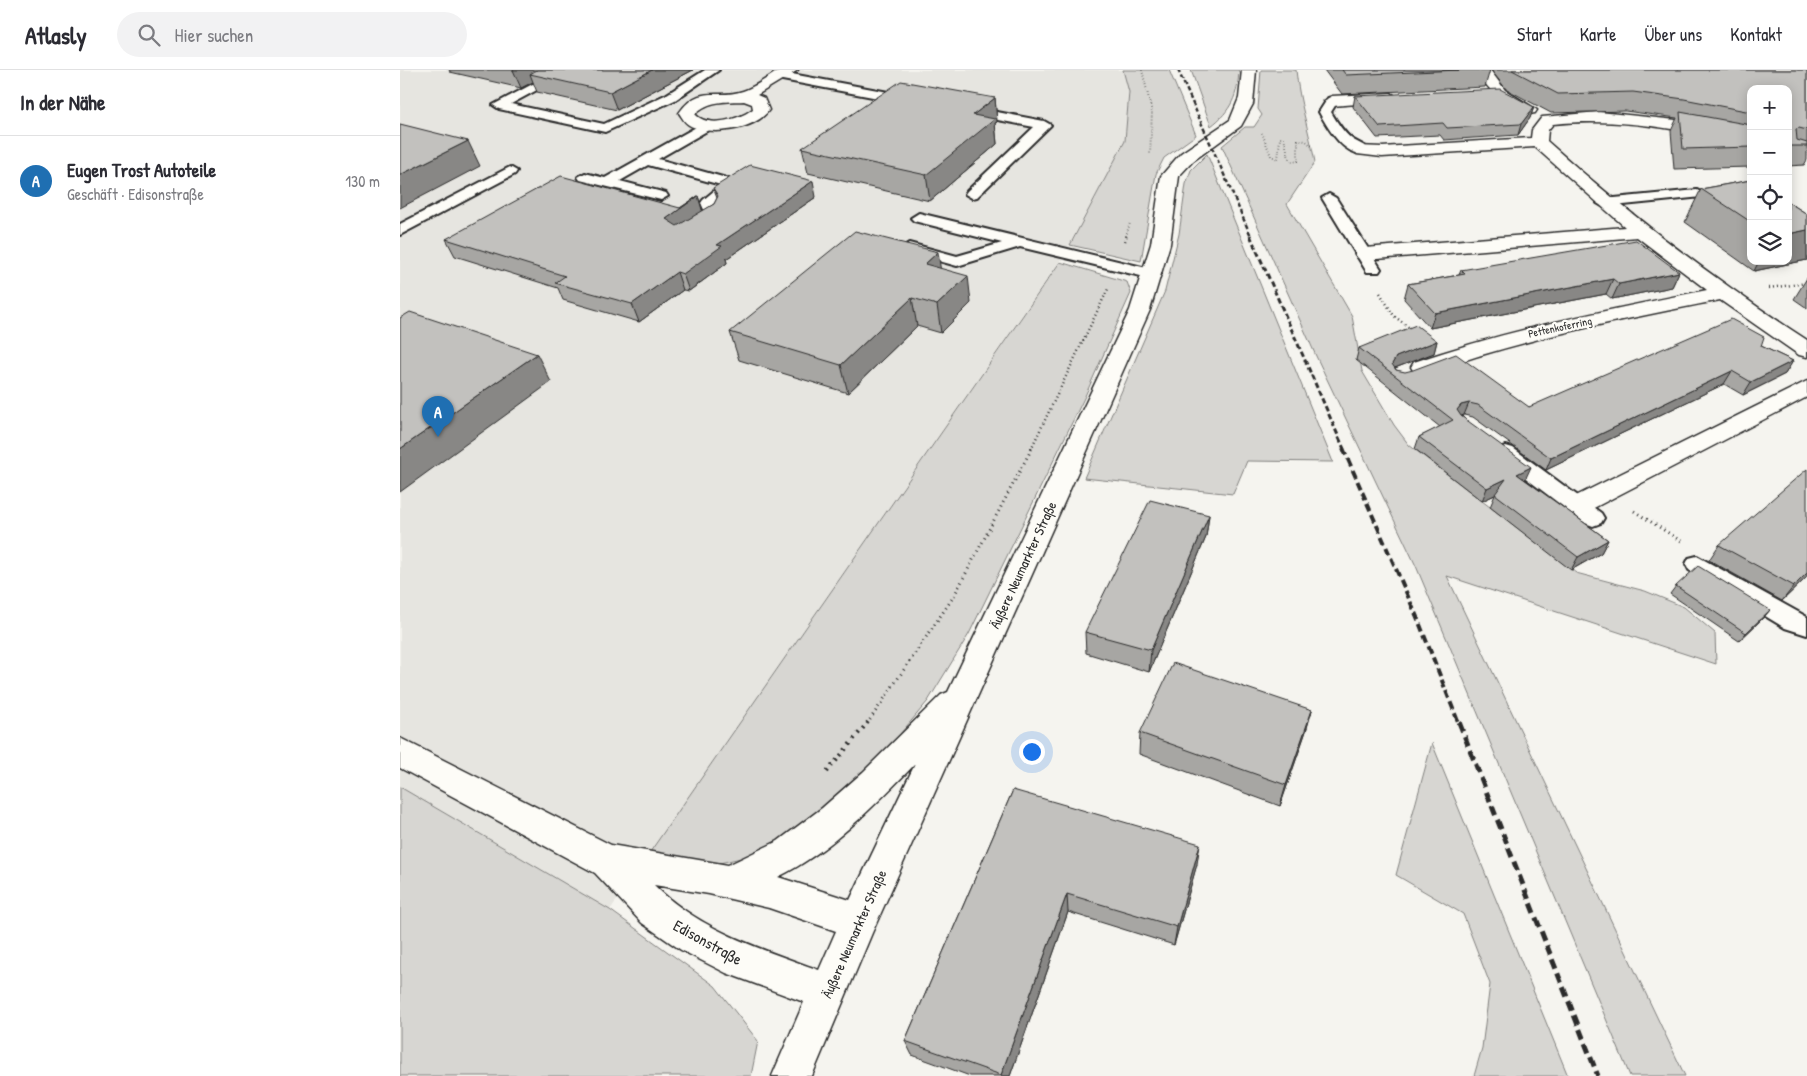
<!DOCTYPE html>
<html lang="de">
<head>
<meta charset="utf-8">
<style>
	:root { --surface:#fff; --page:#f2f2f3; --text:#2b2b33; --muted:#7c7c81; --line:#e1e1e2; --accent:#1f6fb2 }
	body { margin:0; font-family:"Patrick Hand",sans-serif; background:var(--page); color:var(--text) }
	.controls { position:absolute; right:15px; top:15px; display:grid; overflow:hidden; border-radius:10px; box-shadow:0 2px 12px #0003 }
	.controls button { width:45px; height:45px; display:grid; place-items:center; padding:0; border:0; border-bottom:1px solid var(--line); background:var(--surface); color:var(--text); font:25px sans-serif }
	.you { position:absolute; left:631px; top:681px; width:18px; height:18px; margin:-12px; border:4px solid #fff; border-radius:50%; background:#1a73e8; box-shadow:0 0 0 8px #1a73e833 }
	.badge { display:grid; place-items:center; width:32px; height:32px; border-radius:50%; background:var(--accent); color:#fff; font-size:16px; font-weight:700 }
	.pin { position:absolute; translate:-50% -41px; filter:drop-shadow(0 1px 2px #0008) }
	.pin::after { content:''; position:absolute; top:26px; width:18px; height:15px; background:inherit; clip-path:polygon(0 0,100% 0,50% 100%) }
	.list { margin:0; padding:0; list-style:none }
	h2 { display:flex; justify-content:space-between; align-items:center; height:65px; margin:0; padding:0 20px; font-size:21px }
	h2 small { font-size:16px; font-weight:400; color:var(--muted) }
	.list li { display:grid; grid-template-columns:32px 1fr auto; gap:15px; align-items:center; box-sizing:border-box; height:90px; padding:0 20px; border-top:1px solid var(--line) }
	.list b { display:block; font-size:19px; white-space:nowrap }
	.list p { margin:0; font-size:16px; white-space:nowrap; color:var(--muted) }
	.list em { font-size:16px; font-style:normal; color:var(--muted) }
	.icon { flex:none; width:28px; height:28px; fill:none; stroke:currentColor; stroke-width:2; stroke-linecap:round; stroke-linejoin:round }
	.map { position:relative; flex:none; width:1407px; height:1006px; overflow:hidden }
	header { display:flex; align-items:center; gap:30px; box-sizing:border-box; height:70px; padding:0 25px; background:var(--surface); border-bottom:1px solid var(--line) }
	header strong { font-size:24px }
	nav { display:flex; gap:28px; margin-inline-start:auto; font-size:18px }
	.search { width:350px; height:45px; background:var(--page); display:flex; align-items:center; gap:12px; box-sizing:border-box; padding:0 18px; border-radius:28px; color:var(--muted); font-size:19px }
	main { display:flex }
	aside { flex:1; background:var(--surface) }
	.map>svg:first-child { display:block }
	.built { fill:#e6e5e0 }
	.green { fill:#d7d6d2; stroke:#81807e }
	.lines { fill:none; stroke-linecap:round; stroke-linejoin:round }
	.lane-casing { stroke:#2b2b2b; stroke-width:4 }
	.street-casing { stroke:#2b2b2b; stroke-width:3 }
	.path-far3 { stroke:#2b2b2b; stroke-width:2; stroke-dasharray:0.5 2.5; stroke-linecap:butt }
	.path-far2 { stroke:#2b2b2b; stroke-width:2.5; stroke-dasharray:1 3; stroke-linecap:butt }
	.path-far1 { stroke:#2b2b2b; stroke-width:3; stroke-dasharray:1 4; stroke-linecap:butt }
	.path { stroke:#2b2b2b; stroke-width:4; stroke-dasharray:2 5; stroke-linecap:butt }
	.lane { fill:#fdfcf7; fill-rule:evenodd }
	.street { fill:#fdfcf7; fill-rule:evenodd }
	.rail-far3 { stroke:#2b2b2b; stroke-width:2.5; stroke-dasharray:4.5 2.5; stroke-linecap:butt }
	.rail-far2 { stroke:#2b2b2b; stroke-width:3; stroke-dasharray:5.5 3; stroke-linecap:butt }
	.rail-far1 { stroke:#2b2b2b; stroke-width:4; stroke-dasharray:8 4; stroke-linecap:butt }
	.rail { stroke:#2b2b2b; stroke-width:5; stroke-dasharray:10 5; stroke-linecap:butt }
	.wall { fill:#a7a6a3; stroke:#2b2b2b }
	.shaded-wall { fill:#888785; stroke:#2b2b2b }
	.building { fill:#c2c1be; stroke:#2b2b2b }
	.labels { text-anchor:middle; stroke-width:4.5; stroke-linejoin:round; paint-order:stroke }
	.far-street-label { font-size:11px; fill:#2b2b2b; stroke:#fdfcf7 }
	.street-label { font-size:14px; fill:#2b2b2b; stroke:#fdfcf7 }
	.near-street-label { font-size:16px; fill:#2b2b2b; stroke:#fdfcf7 }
</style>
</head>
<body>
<header>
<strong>Atlasly</strong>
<div class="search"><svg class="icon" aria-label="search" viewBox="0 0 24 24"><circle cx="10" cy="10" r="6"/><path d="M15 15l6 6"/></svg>Hier suchen</div>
<nav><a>Start</a><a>Karte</a><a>Über uns</a><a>Kontakt</a></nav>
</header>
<main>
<aside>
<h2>In der Nähe<small></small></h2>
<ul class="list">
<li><span class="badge">A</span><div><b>Eugen Trost Autoteile</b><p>Geschäft · Edisonstraße</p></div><em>130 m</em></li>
</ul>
</aside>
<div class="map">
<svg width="1407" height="1006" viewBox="0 0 1407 1006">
	<rect width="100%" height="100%" fill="#f5f4ef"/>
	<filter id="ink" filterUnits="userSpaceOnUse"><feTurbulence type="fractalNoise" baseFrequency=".02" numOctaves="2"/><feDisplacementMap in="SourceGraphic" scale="10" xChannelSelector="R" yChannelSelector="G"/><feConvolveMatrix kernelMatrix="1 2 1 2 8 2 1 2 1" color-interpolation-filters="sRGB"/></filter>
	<g filter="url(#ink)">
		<path class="built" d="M0 0H723L729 22 725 71 664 185 210 840 0 717Z"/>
		<path class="green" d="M723 0H769L796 65 764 88 756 104 741 191 670 175 725 71 729 22Z
			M791 0H839C838 25 831 41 811 56Z
			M861 0H896C899 31 909 61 915 92L887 134 952 246 962 301 994 355 1009 375 1176 503 1245 521 1284 537 1315 563 1316 594 1047 506 1285 1006H1230L1016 496 916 286 822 76 845 57H854L862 45 858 39Z
			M807 84 933 392 847 391 833 424 684 408 765 221 779 164 786 114 791 100Z
			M660 192 727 212 731 223 685 326 569 564 528 631 473 696 408 753 366 782 307 796 250 782Z
			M1032 673 1168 1006H1074L1082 978 1090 914 1063 844 996 805Z
			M0 717 210 840 315 916 358 971 351 1006H0Z"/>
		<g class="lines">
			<defs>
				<path id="lane" d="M159 0H174L111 34 204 54 267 24 305 0H319L275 30 205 62 99 39 93 35Z
					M381 2 510 26 516 30 510 34 377 9 375 6 377 3Z
					M932 27 938 31 931 42C937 52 943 62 952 69 958 73 965 75 970 80L968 83C945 89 928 58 919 42L928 28Z
					M566 36 644 51 651 55 577 127 572 128 565 124 567 121 634 57 561 43 560 40 561 37Z
					M307 51 312 52 314 55 312 58 258 89 337 111 339 114 316 134 321 142C318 153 303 162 293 159L290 156 306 144 301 133 303 130 321 115 248 95 220 111 266 123 268 126 261 130 180 110 178 107 185 103 205 108Z
					M110 97 117 101 115 104 0 165V154Z
					M1297 120 1304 124 1302 127 1204 137 1197 133 1204 129Z
					M929 124 936 128 981 199 979 202H967L965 199 922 128Z
					M519 143 759 201 761 204 753 209 620 177 557 196 503 181 501 178 509 173 557 186 602 173 514 151 511 148Z
					M1106 376 1113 378 1201 443 1204 448 1201 453 1193 456 1185 453 1099 388 1096 383 1099 378Z
					M1297 486 1407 547V565L1385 558 1289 500 1286 494 1289 488Z"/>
				<path id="street" d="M380 0H398L357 25 364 28 369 40C355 60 310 67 289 55 284 52 282 47 279 43 300 13 317 30 343 21 355 17 368 7 380 0ZM344 31 352 34 353 39C340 49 308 59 295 44 309 30 325 32 344 31Z
					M842 0H856L853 34 841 56 793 91 779 106 770 174 750 240 472 863 412 1006H372L404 932 326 903 281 880 242 853 195 803 0 698V668L211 775 328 795 378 771 422 738 463 702 541 625 548 622 730 240 751 174 761 106 781 83 830 50 839 28ZM515 694 450 830 378 807C431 781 474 736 515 694ZM254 815 309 824 369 838 436 861 419 900C361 879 299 860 254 815Z
					M1075 0H1090L1105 20 1137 40 1135 43C1113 49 1086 16 1075 0Z
					M991 23 999 28 996 31 932 36 924 31 932 26Z
					M1199 42 1276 50 1351 65V75C1285 60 1220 47 1153 54L1148 60 1147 71C1229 145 1315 210 1407 270V287L1399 285 1320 230C1222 250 1124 268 1030 302L1022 304 1014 302 1011 297 1014 292C1110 259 1208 240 1307 220L1237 167 965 190 958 188 955 184 958 180 965 178 1225 157 1135 77 982 87 957 84 955 80 957 76 982 77 1131 68 1132 60 1142 47Z
					M1407 311V327L1186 442 1177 445 1168 442 1164 436 1168 430Z"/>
			</defs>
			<use href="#lane" class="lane-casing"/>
			<use href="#street" class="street-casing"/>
			<path class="path-far3" d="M742 0 752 42 750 85
				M862 63 871 86 878 89 880 68H884L890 92 898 91V70L906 71 913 77
				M726 166 730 153"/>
			<path class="path-far2" d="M725 171 727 165
				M1369 218 1407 213
				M980 223 994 246 1011 259
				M631 379 708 219"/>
			<path class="path-far1" d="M1234 441 1281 471
				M467 654 554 526 632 378"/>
			<path class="path" d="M427 702 468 652"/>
			<use href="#lane" class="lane"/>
			<use href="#street" class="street"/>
			<path class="rail-far3" d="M778 0 851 166"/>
			<path class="rail-far2" d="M850 165 944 379"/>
			<path class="rail-far1" d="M943 378 1017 547 1059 654"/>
			<path class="rail" d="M1059 652 1198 1006"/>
		</g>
		<path class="wall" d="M49 0H293L217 40 137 22 133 12 121 18 50 2Z
			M924 0H1090L1085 17 942 24Z
			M1091 0H1407V90L1404 95 1388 96V19H1351V97L1274 99 1271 61 1277 48 1225 41 1151 43 1106 19Z
			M955 26 1134 37 1130 48 1118 65 1044 70 1040 65 977 68 953 37Z
			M595 28 597 52 595 53 597 74 530 131 408 103 402 78Z
			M1351 110V191H1388V132L1407 144V190L1354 201 1285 152 1301 119Z
			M313 118 416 127 326 189 327 193 289 221 283 220 239 252 163 230 158 218 55 186 46 169 280 138 298 126 303 141 314 134 317 128Z
			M540 198 571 233 541 263 517 256 448 323 339 290 330 262Z
			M1061 200 1279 202 1272 217 1212 229 1206 224 1030 258 1004 229 1008 214 1059 205Z
			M1407 208V238L1394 229Z
			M1037 271 1034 283 995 298 996 300 1129 337 1361 276 1393 291 1385 304 1343 325 1324 314 1146 400 1073 347 1064 345 1062 346 1125 410 1208 470 1201 483 1171 500 1090 437 1095 425 1082 431 1015 379 1019 367 1040 357 956 290 959 278Z
			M809 445 806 467 749 602 686 583 685 562Z
			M1319 475 1407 507 1382 531 1309 490Z
			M1276 516 1370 540 1364 547 1339 571 1270 524Z
			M912 640 906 661 880 736 739 684 740 663Z
			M613 720 797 794 774 875 668 842 610 1006H570L512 985 505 971Z"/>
		<path class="shaded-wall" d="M113 0H155L130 4 133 12 121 18Z
			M252 0H293L217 40 210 22Z
			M595 28 597 52 595 53 597 74 530 131 526 105 573 45Z
			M1134 37 1130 48 1118 65 1121 54Z
			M68 71 80 96 0 138V105Z
			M413 111 416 127 326 189 327 193 289 221 283 204 317 175Z
			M298 126 303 143 272 165 266 149Z
			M1407 160V190L1354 201 1359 191H1388V164Z
			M538 182 542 209 525 194Z
			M277 202 283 220 239 252 232 234Z
			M1279 202 1272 217 1212 229 1219 214Z
			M568 206 571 233 541 263 537 235Z
			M1213 209 1206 224 1030 258 1035 243Z
			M512 228 517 256 448 323 441 295Z
			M1037 271 1034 283 992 299V294L996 287Z
			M137 284 151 312 0 422V379Z
			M1393 291 1385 304 1343 325 1351 312Z
			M1332 301 1324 314 1146 400 1151 388Z
			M1069 333 1064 345 1056 348 1057 340 1061 335Z
			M1131 397 1125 410 1117 404Z
			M1106 409 1101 422 1082 431 1087 418Z
			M809 445 806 467 749 602 751 580Z
			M1208 470 1201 483 1171 500 1178 487Z
			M1407 503V507L1382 531 1394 516Z
			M1370 540 1364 547 1339 571 1346 563Z
			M912 640 906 661 880 736 886 715Z
			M800 774 797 794 774 875 777 857Z
			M667 824 668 842 610 1006H602L601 1005Z"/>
		<path class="building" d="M137 0H252L210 22 130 4Z
			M942 0H1060L946 5Z
			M1112 0H1407V60L1399 58 1396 59 1397 70 1407 73V76H1388V19H1351V42L1284 29 1233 22 1158 24Z
			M501 11 595 28 573 45 595 49 526 105 402 78Z
			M1100 19 1134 37 1121 54 1047 58 1043 53 980 57 955 26Z
			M1280 42 1351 55V77L1283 79Z
			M0 54 68 71 0 105Z
			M350 95 413 111 317 175 322 176 283 204 277 202 232 234 155 213 165 206 46 169 161 106 280 138 298 126 266 149 277 156 314 134 318 126 313 118Z
			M1351 110V152L1301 119Z
			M1388 132 1407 144V160L1388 164Z
			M455 161 538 182 525 194 568 206 537 235 512 228 441 295 330 262Z
			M1236 170 1279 202 1219 214 1213 209 1035 243 1008 214 1065 204 1061 200Z
			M10 242 137 284 0 379V248Z
			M1331 249 1364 267 1361 276 1393 291 1351 312 1332 301 1151 388 1078 335 1069 333 1061 335 1057 340 1061 346 1131 397 1117 404 1208 470 1178 487 1095 424 1106 409 1087 418 1019 367 1053 350 959 278 1016 255 1037 271 996 287 992 294 996 300 1005 302 1013 300 1056 284 1129 337Z
			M1407 399V503L1394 516 1319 475Z
			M750 430 809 445 751 580 685 562Z
			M1298 496 1370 540 1346 563 1276 516Z
			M773 593 912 640 886 715 740 663Z
			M613 720 800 774 777 857 667 824 601 1005 505 971Z"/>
	</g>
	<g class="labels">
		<g class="far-street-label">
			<text transform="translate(1160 257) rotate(-12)" y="4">Pettenkoferring</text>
		</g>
		<g class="street-label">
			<text transform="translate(623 495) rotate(-65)" y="5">Äußere Neumarkter Straße</text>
			<text transform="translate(454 864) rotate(-66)" y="5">Äußere Neumarkter Straße</text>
		</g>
		<g class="near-street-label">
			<text transform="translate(308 872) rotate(29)" y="6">Edisonstraße</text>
		</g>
	</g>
</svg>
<div class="controls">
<button>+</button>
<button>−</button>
<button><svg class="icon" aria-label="locate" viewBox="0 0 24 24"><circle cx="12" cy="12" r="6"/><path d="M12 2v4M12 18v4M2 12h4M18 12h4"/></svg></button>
<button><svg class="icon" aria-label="layers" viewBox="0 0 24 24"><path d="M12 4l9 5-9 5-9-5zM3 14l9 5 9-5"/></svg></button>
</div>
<div class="you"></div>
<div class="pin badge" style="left:38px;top:367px">A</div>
</div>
</main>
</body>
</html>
